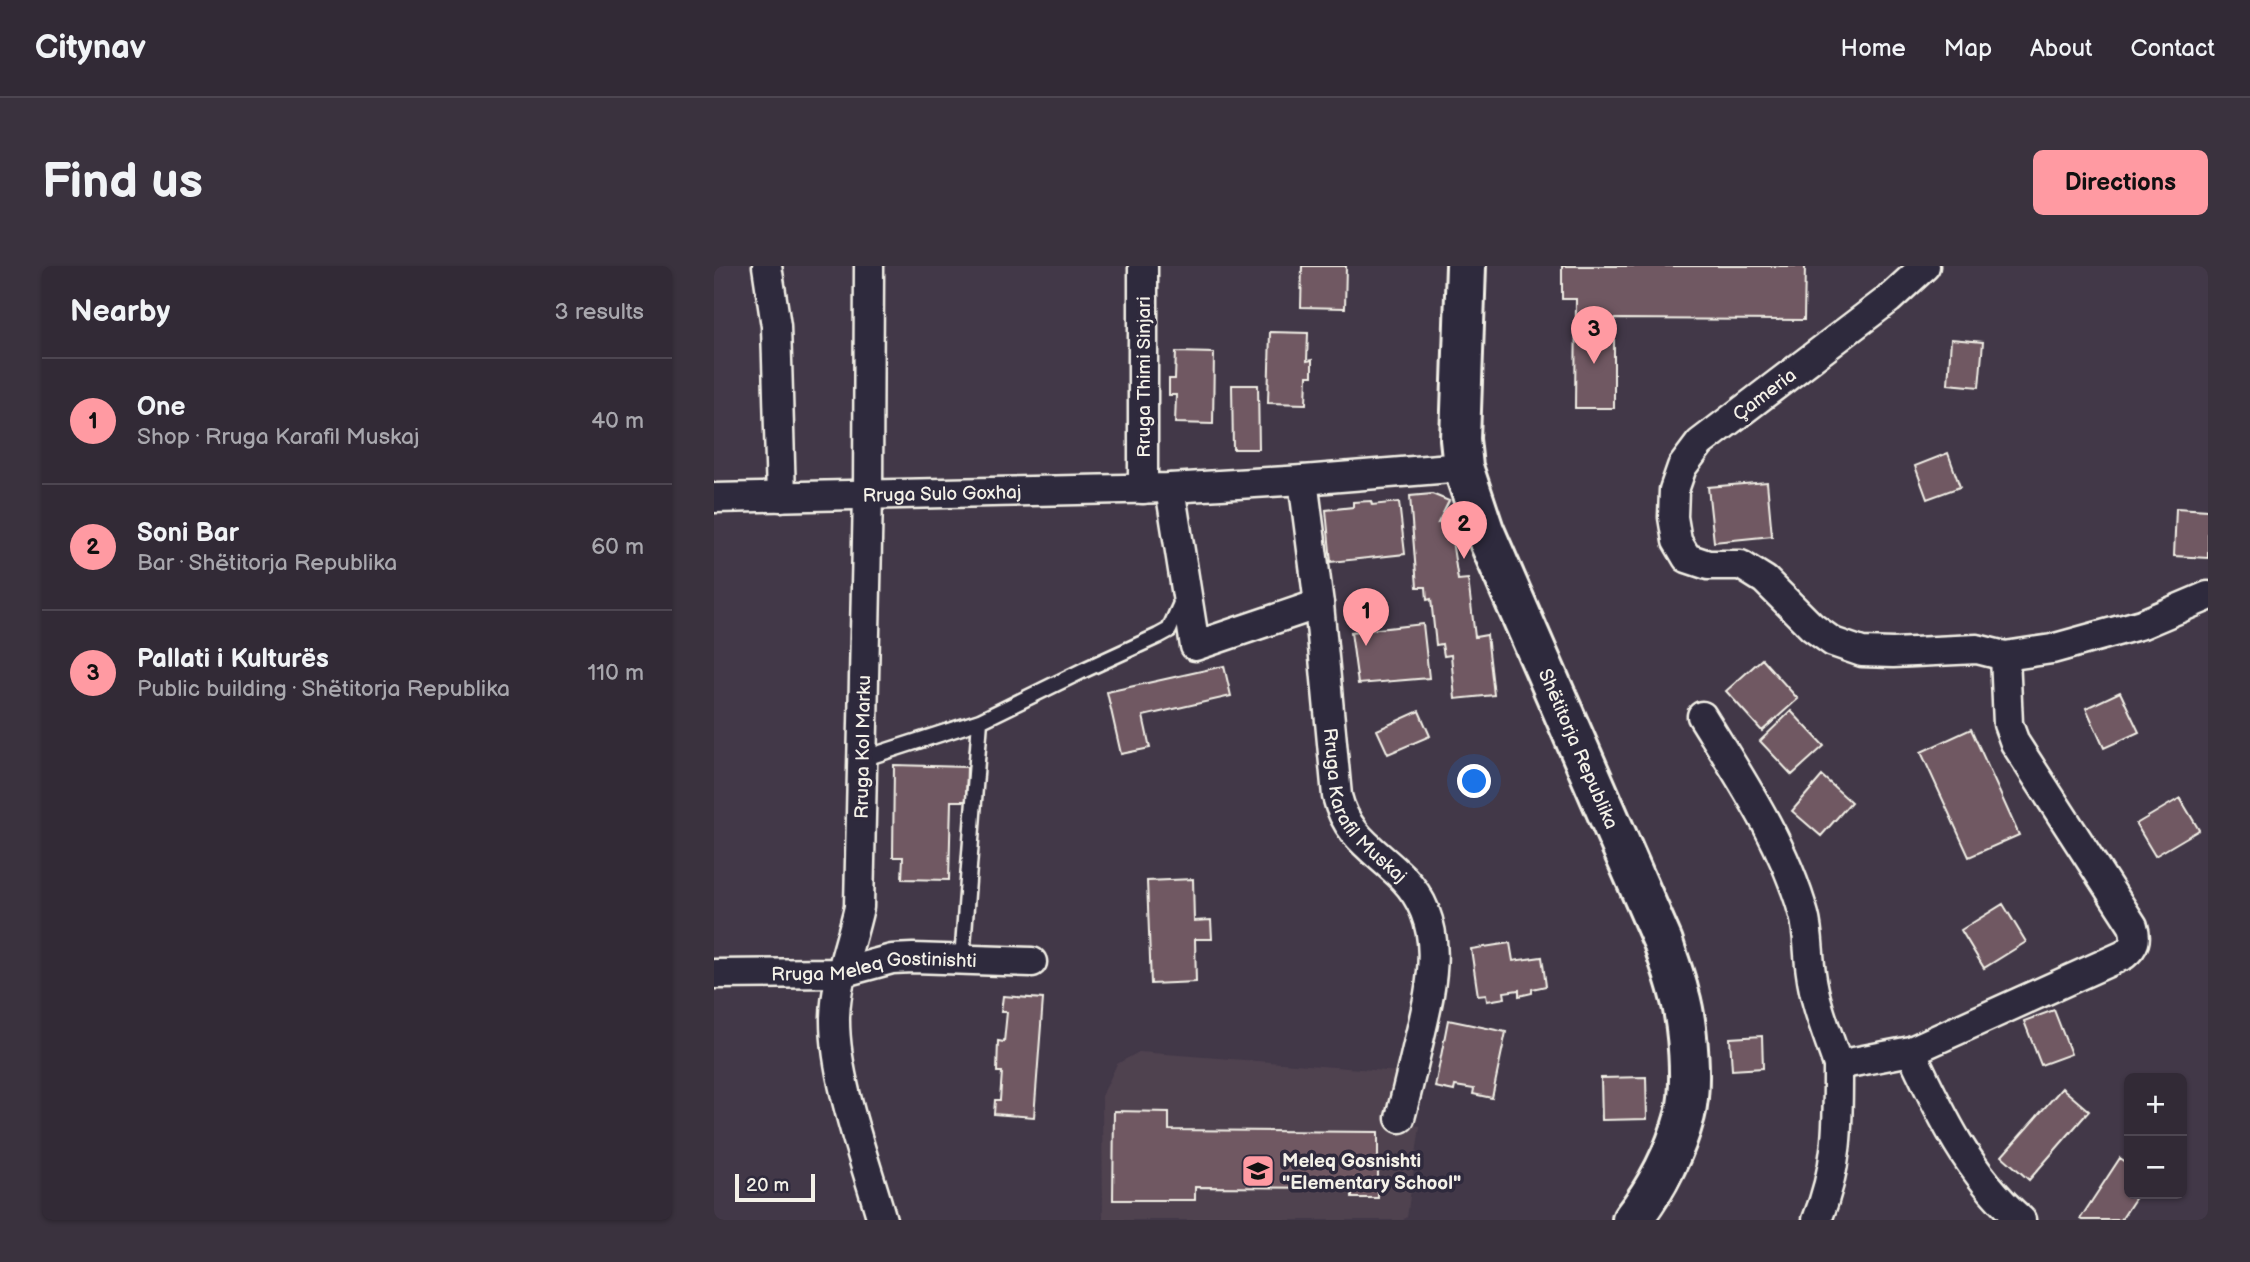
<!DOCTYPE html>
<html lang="en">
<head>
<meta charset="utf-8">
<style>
	:root { --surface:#322a36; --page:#3a323e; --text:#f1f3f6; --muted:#a8a7ad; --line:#4d4651; --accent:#ff9aa2 }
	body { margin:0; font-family:"Balsamiq Sans",sans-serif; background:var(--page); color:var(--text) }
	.controls { position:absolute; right:21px; bottom:21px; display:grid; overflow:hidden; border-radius:10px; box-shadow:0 2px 5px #0004 }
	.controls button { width:63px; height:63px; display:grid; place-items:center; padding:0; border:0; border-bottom:2px solid var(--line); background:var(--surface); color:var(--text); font:35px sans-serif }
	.scale { position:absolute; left:21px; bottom:18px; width:80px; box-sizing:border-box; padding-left:7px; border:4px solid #f4f1e8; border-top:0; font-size:19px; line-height:24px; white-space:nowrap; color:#f4f1e8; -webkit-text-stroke:5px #2f2a3d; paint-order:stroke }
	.you { position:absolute; left:761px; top:516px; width:24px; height:24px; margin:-18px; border:5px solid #fff; border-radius:50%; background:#1a73e8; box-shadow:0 0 0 10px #1a73e833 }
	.badge { display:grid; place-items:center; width:46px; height:46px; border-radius:50%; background:var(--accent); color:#111; font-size:23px; font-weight:700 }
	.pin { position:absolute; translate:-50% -58px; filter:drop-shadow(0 2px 4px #0008) }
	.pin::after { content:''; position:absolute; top:37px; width:24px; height:21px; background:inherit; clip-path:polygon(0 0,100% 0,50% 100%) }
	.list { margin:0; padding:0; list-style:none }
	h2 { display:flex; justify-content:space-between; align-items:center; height:91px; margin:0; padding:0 28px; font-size:30px }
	h2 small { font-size:23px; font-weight:400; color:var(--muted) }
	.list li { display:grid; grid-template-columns:46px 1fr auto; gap:21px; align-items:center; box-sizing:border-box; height:126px; padding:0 28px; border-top:2px solid var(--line) }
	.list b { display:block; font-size:26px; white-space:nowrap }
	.list p { margin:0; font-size:23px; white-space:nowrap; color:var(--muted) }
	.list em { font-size:23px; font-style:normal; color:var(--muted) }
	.map { position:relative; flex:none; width:1494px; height:954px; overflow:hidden; border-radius:10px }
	header { display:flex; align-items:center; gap:42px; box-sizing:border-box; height:98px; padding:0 35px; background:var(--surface); border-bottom:2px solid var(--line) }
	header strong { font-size:33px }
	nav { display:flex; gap:38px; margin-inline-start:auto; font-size:24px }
	.intro { display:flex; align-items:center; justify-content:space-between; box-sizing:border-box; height:168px; padding:0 42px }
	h1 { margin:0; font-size:49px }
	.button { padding:18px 32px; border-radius:10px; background:var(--accent); color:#111; font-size:24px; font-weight:700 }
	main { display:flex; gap:42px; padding:0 42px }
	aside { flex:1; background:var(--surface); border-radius:10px; box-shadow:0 2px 5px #0004 }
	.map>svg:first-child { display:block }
	.built { fill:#504250 }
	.building { fill:#6f5862; stroke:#f4f1e8; stroke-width:2 }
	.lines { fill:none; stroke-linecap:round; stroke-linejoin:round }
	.lane-casing { stroke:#f4f1e8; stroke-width:19 }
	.street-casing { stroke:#f4f1e8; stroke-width:33 }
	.secondary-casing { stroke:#f4f1e8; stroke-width:44 }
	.lane { stroke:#2f2a3d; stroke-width:14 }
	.street { stroke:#2f2a3d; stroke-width:28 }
	.secondary { stroke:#2f2a3d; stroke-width:38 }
	.labels { text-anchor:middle; stroke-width:7; stroke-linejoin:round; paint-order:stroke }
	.street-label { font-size:19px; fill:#f4f1e8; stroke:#2f2a3d }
	.poi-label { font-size:19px; font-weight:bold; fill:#f4f1e8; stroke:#2f2a3d; text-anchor:start }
</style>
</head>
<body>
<header>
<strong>Citynav</strong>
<nav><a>Home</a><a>Map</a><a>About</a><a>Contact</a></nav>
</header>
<div class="intro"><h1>Find us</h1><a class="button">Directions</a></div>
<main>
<aside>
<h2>Nearby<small>3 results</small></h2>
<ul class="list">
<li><span class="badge">1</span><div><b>One</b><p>Shop · Rruga Karafil Muskaj</p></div><em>40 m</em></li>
<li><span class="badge">2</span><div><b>Soni Bar</b><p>Bar · Shëtitorja Republika</p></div><em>60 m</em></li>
<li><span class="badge">3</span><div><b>Pallati i Kulturës</b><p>Public building · Shëtitorja Republika</p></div><em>110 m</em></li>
</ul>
</aside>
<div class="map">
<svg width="1494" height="954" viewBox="0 0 1494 954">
	<rect width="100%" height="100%" fill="#423848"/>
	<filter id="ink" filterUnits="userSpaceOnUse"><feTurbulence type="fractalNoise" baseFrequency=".0143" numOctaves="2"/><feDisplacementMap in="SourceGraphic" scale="14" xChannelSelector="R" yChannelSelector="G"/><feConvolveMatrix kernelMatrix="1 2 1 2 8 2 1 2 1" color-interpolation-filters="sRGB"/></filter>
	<g filter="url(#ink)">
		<path class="built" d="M425 786 685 806 681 857 706 860 693 951 689 954H389L388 830 403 798Z"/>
		<path class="building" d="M588 0H632L631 42 587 41Z
			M848 0H1091L1090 54 900 53V142H861L862 33H848Z
			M556 66 594 67 593 95 598 94V110H593L592 138 554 137Z
			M1237 73 1269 76 1265 121 1234 118Z
			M462 86 500 87 499 158 461 157 462 129H455V113H461Z
			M518 119H544L545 183H519Z
			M1234 187 1246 221 1213 233 1201 200Z
			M1053 216 1058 270 1000 276 994 221Z
			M718 228 735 235 724 257 735 255 744 314 754 313 761 371 773 369 780 429 741 433 737 389 730 390 728 378 722 379 717 333 713 334 712 321H703L696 230Z
			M657 235 658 239 685 236 691 288 617 296 612 244 639 241V236Z
			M1462 242 1494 244V292L1460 290Z
			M709 358 715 412 644 418 637 366Z
			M1048 393 1084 433 1048 465 1012 425Z
			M510 400 517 430 429 450 436 482 407 488 393 426Z
			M1406 426 1425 466 1390 482 1372 442Z
			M705 445 716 470 674 488 663 464Z
			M1077 445 1110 480 1078 509 1046 475Z
			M1257 463 1305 569 1255 591 1207 486Z
			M180 499 253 501 252 535H237L235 614 188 613 189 591H179Z
			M1108 510 1137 536 1107 570 1078 545Z
			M1466 532 1485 564 1441 590 1422 558Z
			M479 613 480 655 497 654 498 673H481L482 716 437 718 433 615Z
			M1289 638 1312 676 1270 702 1247 664Z
			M796 677 799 695 828 691 832 720 818 723V727L805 730V724L790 726 791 732 773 735 772 729 764 730 757 683Z
			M289 730 329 733 320 851 280 848 281 834H286L288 806H283L284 775 290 776 293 746H287Z
			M1340 744 1357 788 1327 799 1310 755Z
			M734 754 792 766 778 832 759 828 760 823 741 820 740 825 721 821Z
			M1048 770 1049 802 1018 804 1016 772Z
			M932 811 933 853 888 854 887 812Z
			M1348 822 1375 845 1315 914 1288 890Z
			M400 845 455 846V864L664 866V932H638V922L481 921V934H399Z
			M1406 892 1415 898V928H1424L1407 954H1368L1366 953Z"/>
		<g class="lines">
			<defs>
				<path id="lane" d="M148 493 266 455 370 404 444 370 455 364 468 335
					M248 694 266 455"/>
				<g id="street">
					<path d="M53 0 62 60 67 231"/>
					<path d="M155 0 154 229 145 641C137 678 122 713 121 751 120 812 151 894 168 954"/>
					<path d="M1211 0 1175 33 986 177 968 201 960 224 959 251 963 275 973 292 994 299H1027L1051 314 1098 361 1119 376 1148 386 1179 387 1263 383 1291 390 1338 383 1428 358 1494 330"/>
					<path id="s1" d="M589 214 605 338 623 530C633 571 661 584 689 612 734 658 718 719 705 774 699 800 693 826 686 852"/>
					<path d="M456 222 481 380 605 338"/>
					<path d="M429 223V0"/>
					<path id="s2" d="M0 232 456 222 589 214 749 201"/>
					<path d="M988 450C1027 513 1070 577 1090 649 1095 667 1094 688 1097 707 1101 739 1114 769 1124 799"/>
					<path id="s3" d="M0 708 126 707 178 693 199 692 318 696"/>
					<path d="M1197 785 1410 689C1421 680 1423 673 1419 660L1301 477 1294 458 1291 390"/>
					<path d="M1103 954C1125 900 1124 856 1124 799L1197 785C1226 847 1254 908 1307 954"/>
				</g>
				<g id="secondary">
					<path id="s4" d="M752 0 746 173 749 201 770 264 949 676C954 693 961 710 965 727 974 757 979 819 971 849 961 886 942 923 918 954"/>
				</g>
			</defs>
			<use href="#lane" class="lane-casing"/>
			<use href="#street" class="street-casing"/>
			<use href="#secondary" class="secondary-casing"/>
			<use href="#lane" class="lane"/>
			<use href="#street" class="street"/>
			<use href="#secondary" class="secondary"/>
		</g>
	</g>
	<defs>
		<symbol id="school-square" viewBox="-11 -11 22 22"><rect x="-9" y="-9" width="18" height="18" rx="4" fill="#ff9aa2" stroke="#2f2a3d"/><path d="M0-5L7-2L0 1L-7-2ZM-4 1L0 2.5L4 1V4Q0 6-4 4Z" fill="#111"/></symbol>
	</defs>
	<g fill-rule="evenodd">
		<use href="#school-square" x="525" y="886" width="38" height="38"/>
	</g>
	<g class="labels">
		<g class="street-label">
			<text transform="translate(429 111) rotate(-90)" y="7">Rruga Thimi Sinjari</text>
			<text transform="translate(1050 128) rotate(-37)" y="7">Çameria</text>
			<text dy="7" stroke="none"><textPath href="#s2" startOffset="228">Rruga Sulo Goxhaj</textPath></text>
			<text transform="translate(148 481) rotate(-89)" y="7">Rruga Kol Marku</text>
			<text dy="7" stroke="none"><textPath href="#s4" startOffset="506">Shëtitorja Republika</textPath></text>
			<text dy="7" stroke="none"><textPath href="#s1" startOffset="338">Rruga Karafil Muskaj</textPath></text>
			<text dy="7" stroke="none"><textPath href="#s3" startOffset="161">Rruga Meleq Gostinishti</textPath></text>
		</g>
		<g class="poi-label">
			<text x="568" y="901">Meleq Gosnishti<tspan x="568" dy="22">"Elementary School"</tspan></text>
		</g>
	</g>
</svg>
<div class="controls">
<button>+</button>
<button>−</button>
</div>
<div class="scale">20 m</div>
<div class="you"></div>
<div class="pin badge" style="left:652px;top:380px">1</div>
<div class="pin badge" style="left:750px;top:293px">2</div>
<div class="pin badge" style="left:880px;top:98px">3</div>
</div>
</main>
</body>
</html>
